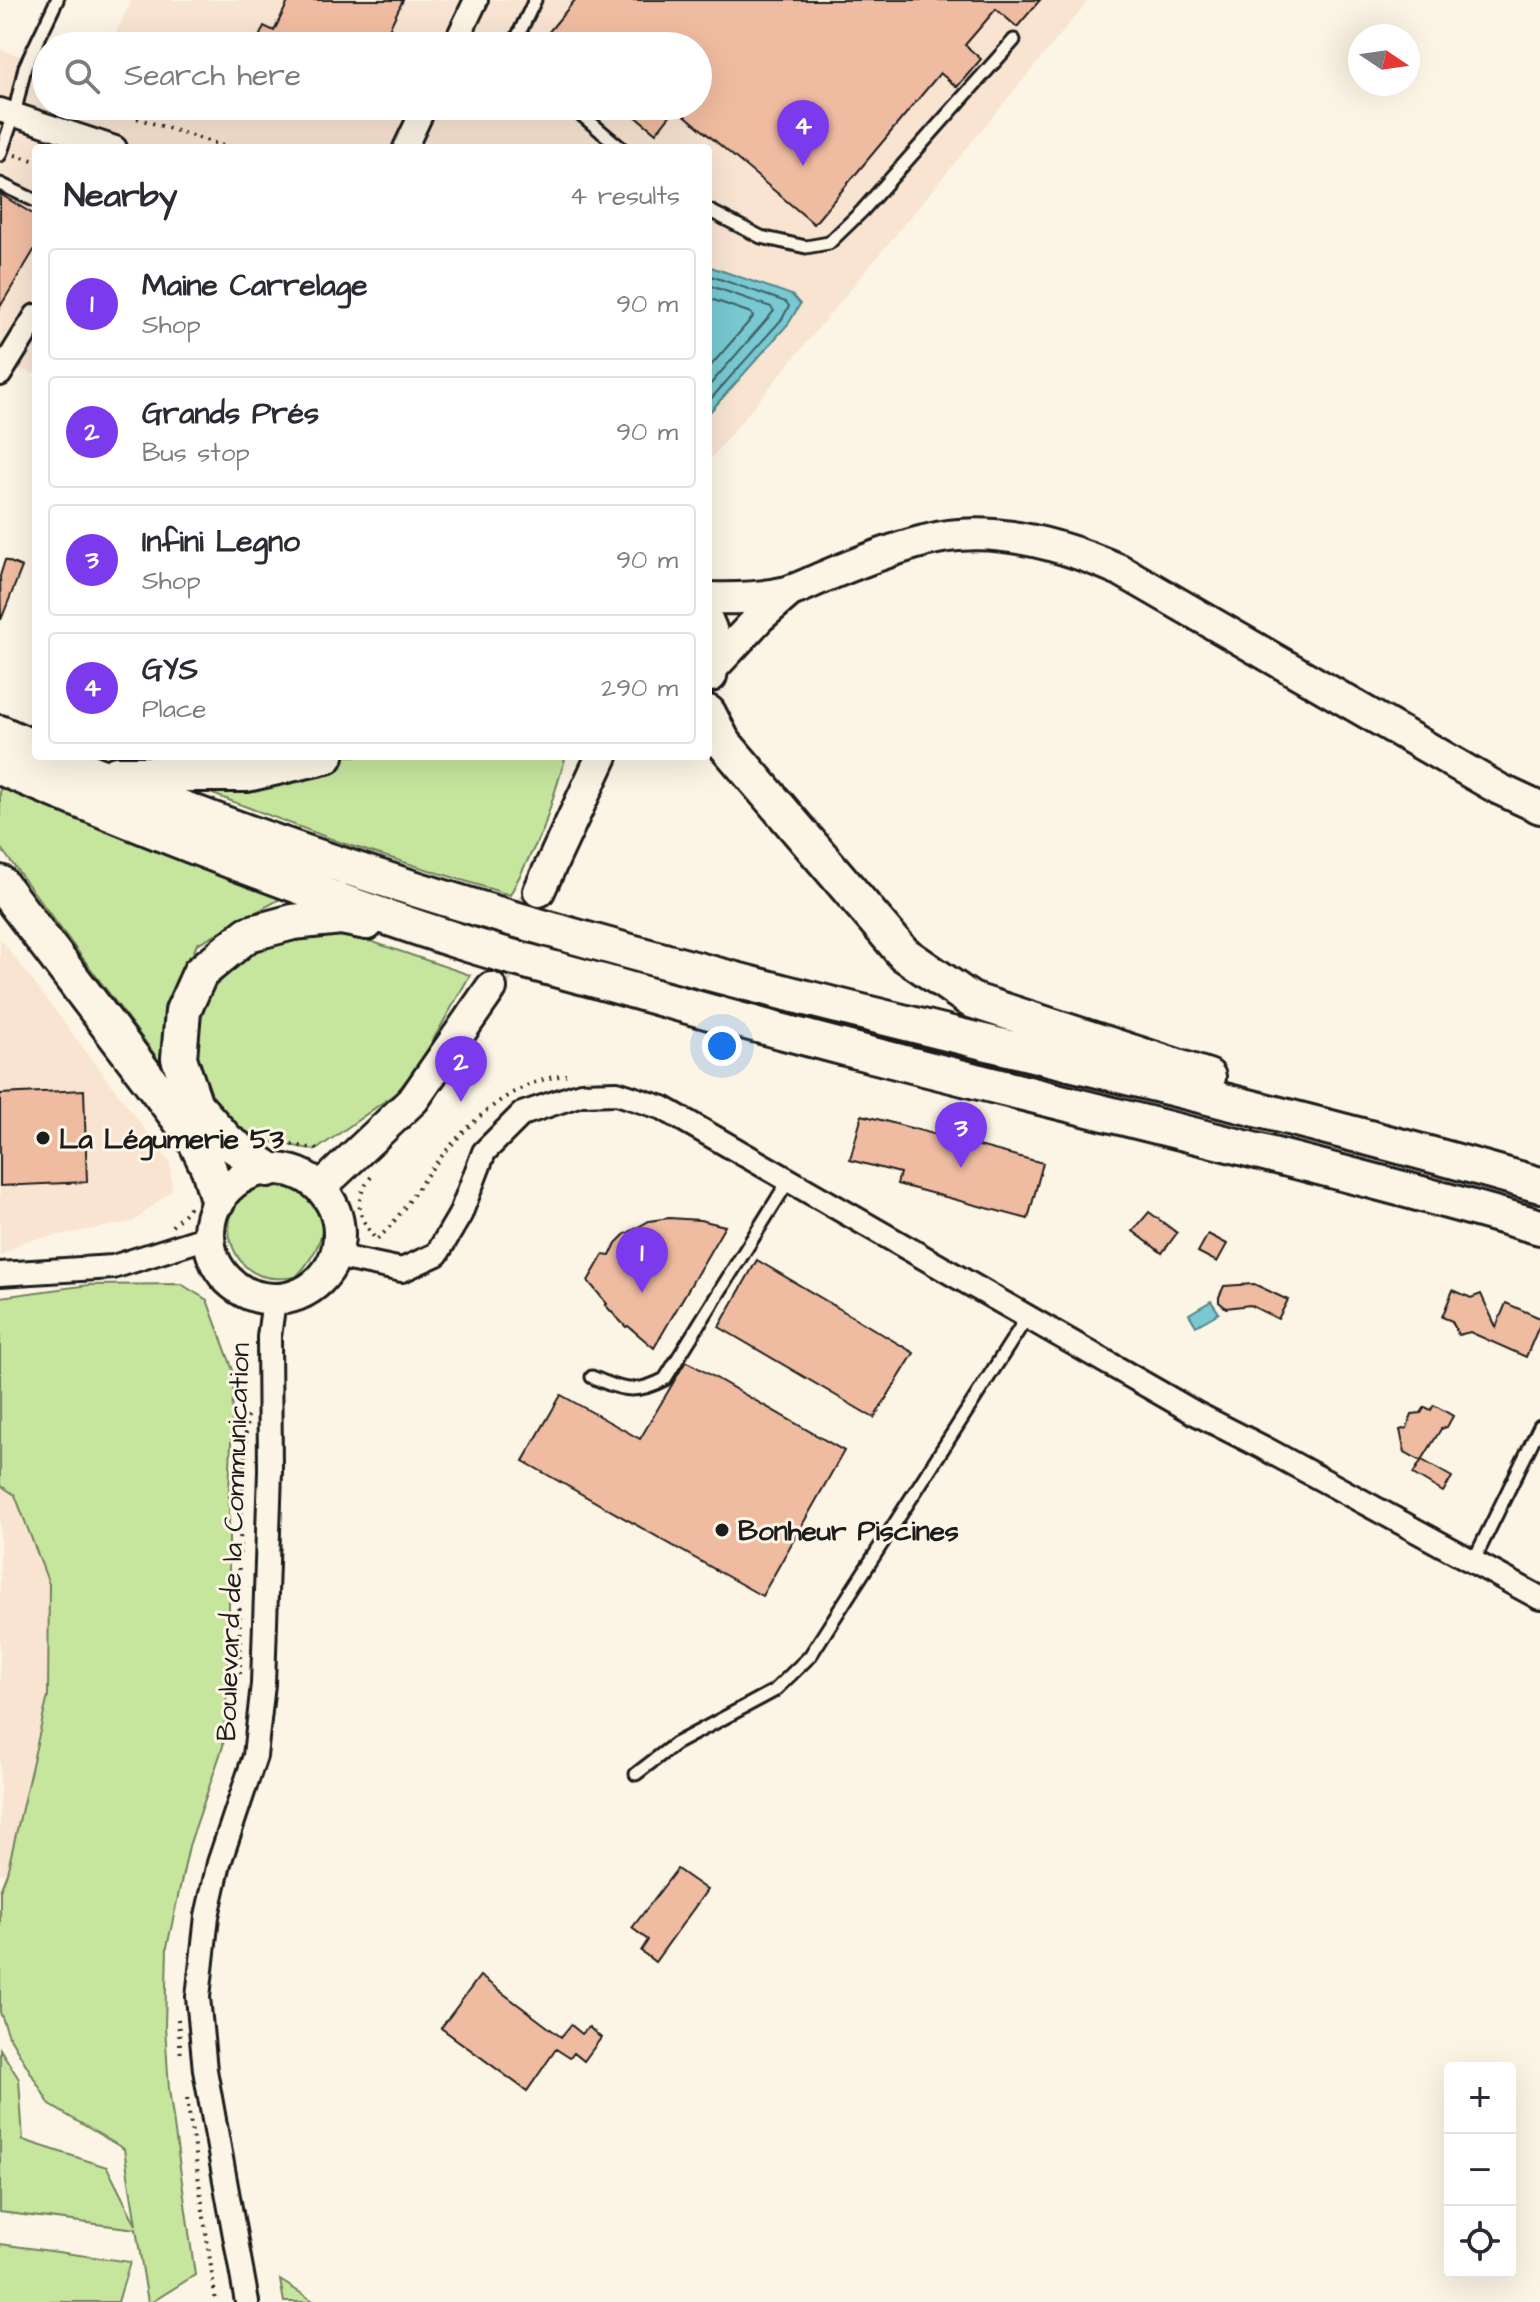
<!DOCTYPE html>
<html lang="en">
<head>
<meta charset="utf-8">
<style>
	:root { --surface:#fff; --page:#f2f2f3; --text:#2b2b33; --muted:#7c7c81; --line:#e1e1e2; --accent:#7c3aed }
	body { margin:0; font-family:"Architects Daughter",sans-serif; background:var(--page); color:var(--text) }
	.controls { position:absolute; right:24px; bottom:24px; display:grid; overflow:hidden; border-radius:8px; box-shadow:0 8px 32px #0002 }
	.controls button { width:72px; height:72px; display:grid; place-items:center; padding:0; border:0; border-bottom:2px solid var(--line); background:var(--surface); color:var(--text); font:40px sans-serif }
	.compass { position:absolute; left:1348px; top:24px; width:72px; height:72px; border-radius:50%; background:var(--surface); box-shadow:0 8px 32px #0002; rotate:103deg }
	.you { position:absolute; left:722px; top:1046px; width:28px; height:28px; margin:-20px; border:6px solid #fff; border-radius:50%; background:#1a73e8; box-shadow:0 0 0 12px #1a73e833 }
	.badge { display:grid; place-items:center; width:52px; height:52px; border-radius:50%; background:var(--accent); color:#fff; font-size:26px; font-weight:700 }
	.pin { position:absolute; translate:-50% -66px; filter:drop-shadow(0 2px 4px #0008) }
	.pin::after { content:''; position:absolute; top:42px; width:28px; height:24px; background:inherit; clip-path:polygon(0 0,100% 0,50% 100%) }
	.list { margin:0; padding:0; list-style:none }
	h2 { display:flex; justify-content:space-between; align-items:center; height:104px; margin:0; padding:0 32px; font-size:34px }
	h2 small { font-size:26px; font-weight:400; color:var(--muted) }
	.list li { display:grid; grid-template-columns:52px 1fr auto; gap:24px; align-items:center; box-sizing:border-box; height:112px; margin:0 16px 16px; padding:0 16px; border:2px solid var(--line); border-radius:8px }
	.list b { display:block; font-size:30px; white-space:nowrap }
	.list p { margin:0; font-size:26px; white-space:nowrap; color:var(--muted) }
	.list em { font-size:26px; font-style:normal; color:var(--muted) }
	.icon { flex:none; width:44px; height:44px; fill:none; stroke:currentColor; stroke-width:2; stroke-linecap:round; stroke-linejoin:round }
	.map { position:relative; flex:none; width:1540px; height:2302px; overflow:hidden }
	.search { position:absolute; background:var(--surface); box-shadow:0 8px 32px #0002; left:32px; top:32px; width:680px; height:88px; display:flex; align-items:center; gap:20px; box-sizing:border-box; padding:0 28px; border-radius:44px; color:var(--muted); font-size:30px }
	.panel { position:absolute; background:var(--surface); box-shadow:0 8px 32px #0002; left:32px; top:144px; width:680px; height:616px; border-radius:8px }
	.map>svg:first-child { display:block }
	.built { fill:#f8e4d1 }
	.green { fill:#c6e69e; stroke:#71815d; stroke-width:2 }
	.water { fill:#78c9d2; stroke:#538489; stroke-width:2 }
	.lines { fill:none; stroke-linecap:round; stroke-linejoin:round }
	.shore { stroke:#416165; stroke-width:2 }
	.building { fill:#f0bca1; stroke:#1c1c1c; stroke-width:2 }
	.secondary-tunnel { stroke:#dad4c7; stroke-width:30; stroke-dasharray:30 15; stroke-linecap:butt }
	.lane-casing { stroke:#1c1c1c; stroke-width:17 }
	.street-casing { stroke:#1c1c1c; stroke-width:28 }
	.secondary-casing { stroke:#1c1c1c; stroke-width:36 }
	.primary-casing { stroke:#1c1c1c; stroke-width:40 }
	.path { stroke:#1c1c1c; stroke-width:4; stroke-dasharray:2 6; stroke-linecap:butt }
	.lane { stroke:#fcf5e5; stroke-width:11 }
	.street { stroke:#fcf5e5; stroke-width:22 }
	.secondary { stroke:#fcf5e5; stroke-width:30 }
	.primary { stroke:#fcf5e5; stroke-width:34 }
	.poi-dot { fill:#1c1c1c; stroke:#fcf5e5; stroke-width:3 }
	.labels { text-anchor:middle; stroke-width:6; stroke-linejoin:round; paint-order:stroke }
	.poi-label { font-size:28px; font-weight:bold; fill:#1c1c1c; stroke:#fcf5e5; text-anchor:start }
	.street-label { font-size:28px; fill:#1c1c1c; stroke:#fcf5e5 }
</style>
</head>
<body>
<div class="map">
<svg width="1540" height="2302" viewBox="0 0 1540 2302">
	<rect width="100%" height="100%" fill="#fcf5e5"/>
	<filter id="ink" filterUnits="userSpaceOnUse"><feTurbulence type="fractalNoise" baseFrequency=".0125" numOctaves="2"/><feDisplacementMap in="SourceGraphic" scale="16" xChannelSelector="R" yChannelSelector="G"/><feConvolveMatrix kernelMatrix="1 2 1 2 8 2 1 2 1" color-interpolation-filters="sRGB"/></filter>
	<g filter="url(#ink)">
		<path class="built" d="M132 0H1089L708 462V148H36V374L0 364V49L46 65V106H698V46H109Z
			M0 938 170 1162 172 1190 133 1222 25 1241 0 1256Z
			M0 1485 15 1494 49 1584 48 1696 7 1873 0 1874Z"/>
		<path class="green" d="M346 756H566L543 830 510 895 342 843 189 785Z
			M0 786 284 897 197 944 179 988 170 1089 155 1055 0 847Z
			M296 930 361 938 470 975 420 1063 396 1093 316 1150 261 1140 224 1120 201 1077 191 1040 211 990 250 954Z
			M268 1182C286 1182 293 1183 307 1195 337 1220 317 1254 296 1277 284 1278 271 1280 259 1275 233 1265 219 1225 237 1202 245 1191 255 1187 268 1182Z
			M181 1284 207 1300 234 1373 229 1492V1666L223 1746 189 1846 167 1947 165 2027 169 2089 195 2275 152 2302H148L136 2229 0 2212V2049L19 2079 23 2140 107 2167 136 2225 124 2149 50 2105 9 2036 0 2012V1891L7 1873 48 1696 49 1584 15 1495 0 1485V1297L89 1285Z
			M0 2244 130 2262 118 2302H0Z
			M280 2280 315 2302H284Z"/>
		<path class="water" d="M708 266 792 295 800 304 789 323 708 414Z
			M1211 1301 1219 1313 1196 1326 1189 1314Z"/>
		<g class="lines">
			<path class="shore" d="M708 275 786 302 789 306 782 319 708 402
				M708 285 771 307 774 311 708 387
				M708 298 751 313 753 317 708 369"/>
		</g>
		<path class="building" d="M289 0H403L381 46H255L264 26 274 31Z
			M575 0H1040L1017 27 996 9 965 45 981 59 957 87 940 73 814 224 676 108 656 133 623 106H698V46H551L543 39Z
			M0 194 36 216V247L0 307Z
			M5 560 22 567 1 620 0 576Z
			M84 1090 87 1182 0 1186V1094Z
			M862 1115 1043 1163 1028 1219 897 1184 900 1173 850 1160Z
			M1149 1212 1177 1233 1162 1253 1133 1231Z
			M669 1218 700 1220 725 1226 654 1348 628 1326 626 1327 605 1305 607 1304 588 1281 603 1255 610 1256 616 1243 624 1235 649 1221Z
			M1208 1234 1227 1244 1217 1262 1198 1252Z
			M757 1260 914 1353 874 1418 719 1327Z
			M1254 1284 1288 1300 1278 1319 1250 1305 1226 1308 1219 1302V1297L1224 1286Z
			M1453 1290 1471 1298 1481 1294 1496 1327 1506 1303 1540 1318V1324L1526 1357 1470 1332 1458 1335 1452 1321 1442 1317Z
			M686 1361 844 1451 762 1596 523 1461 561 1395 640 1439Z
			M1434 1405 1453 1416 1447 1427 1441 1429 1422 1460 1452 1477 1443 1492 1413 1474 1421 1461 1405 1452 1400 1430 1407 1428 1412 1414 1421 1413 1425 1407 1431 1410Z
			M677 1869 707 1890 655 1962 641 1951 648 1940 632 1928Z
			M480 1976 561 2037 571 2025 582 2034 589 2027 601 2038 584 2061 574 2053 570 2058 556 2049 527 2091 441 2028Z"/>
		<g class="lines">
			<path class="secondary-tunnel" d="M491 988 539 891"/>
			<defs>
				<path id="lane" d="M513 46 535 0
					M571 106 621 148
					M0 155 14 115 25 67 57 0
					M0 184 36 201
					M708 210 761 237 806 247 829 243 862 211 1014 40
					M592 1377C622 1390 635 1395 665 1379L789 1180
					M1473 1562 1540 1426
					M636 1774 675 1744 774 1691 810 1656 1027 1317"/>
				<path id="street" d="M454 46 476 0
					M0 110 115 148
					M405 148 425 106
					M0 374 36 316
					M335 1256 402 1270 437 1254 460 1215 484 1152 522 1114 581 1094 617 1093 663 1108 1195 1413 1264 1448 1540 1598
					M0 1274 113 1267 208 1237
					M247 2302 205 2070 198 1997 207 1916 219 1863 255 1756 263 1684 270 1471 269 1337 274 1300"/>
				<path id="secondary" d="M708 598C734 599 761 598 787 592 798 589 810 583 821 578 854 564 889 550 924 541 988 523 1061 544 1120 570L1499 789 1540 808
					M708 622C717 640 715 657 711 676
					M713 667 760 617 789 592
					M539 891 602 756
					M209 1234a65 65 0 1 1 130 0a65 65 0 1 1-130 0Z
					M320 1188 414 1099 491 988"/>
				<path id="primary" d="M708 713 723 742 904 954 971 1000 1208 1077
					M0 733 36 749
					M53 756C529 961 1045 1042 1540 1185
					M0 767C146 829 295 888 446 937 502 956 560 970 617 986 922 1074 1234 1139 1540 1227
					M117 774H247L326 756
					M0 883 195 1140 209 1169 218 1200
					M268 1169 228 1142 195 1105 179 1058 183 1011 200 973 248 934 293 922 341 917 367 922"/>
			</defs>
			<use href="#lane" class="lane-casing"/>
			<use href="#street" class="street-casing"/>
			<use href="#secondary" class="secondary-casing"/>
			<use href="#primary" class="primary-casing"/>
			<path class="path" d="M37 86 46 89
				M99 106 230 148
				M15 155 36 161
				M276 1142 323 1150
				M371 1177C352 1202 359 1217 376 1240 398 1222 415 1190 433 1167 466 1125 510 1081 566 1075
				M172 1226 186 1212 192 1203
				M240 1674 239 1560 247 1415
				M178 2019 181 2057
				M187 2098 216 2302"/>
			<use href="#lane" class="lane"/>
			<use href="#street" class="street"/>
			<use href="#secondary" class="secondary"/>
			<use href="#primary" class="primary"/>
		</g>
	</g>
	<g class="poi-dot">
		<circle cx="43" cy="1138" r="8"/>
		<circle cx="722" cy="1530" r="8"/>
	</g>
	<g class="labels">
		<g class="poi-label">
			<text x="59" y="1148">La Légumerie 53</text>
			<text x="738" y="1540">Bonheur Piscines</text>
		</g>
		<g class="street-label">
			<text transform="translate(232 1542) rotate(-88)" y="10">Boulevard de la Communication</text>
		</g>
	</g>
</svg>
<div class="controls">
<button>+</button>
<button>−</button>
<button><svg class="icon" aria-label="locate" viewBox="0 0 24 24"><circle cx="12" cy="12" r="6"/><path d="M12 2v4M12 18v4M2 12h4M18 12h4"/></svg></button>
</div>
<svg class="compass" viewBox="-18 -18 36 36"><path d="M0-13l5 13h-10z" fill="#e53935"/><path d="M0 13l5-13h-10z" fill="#7c7c81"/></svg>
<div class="you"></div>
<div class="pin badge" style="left:642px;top:1293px">1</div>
<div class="pin badge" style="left:461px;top:1102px">2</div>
<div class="pin badge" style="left:961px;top:1168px">3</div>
<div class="pin badge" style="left:803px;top:166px">4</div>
<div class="search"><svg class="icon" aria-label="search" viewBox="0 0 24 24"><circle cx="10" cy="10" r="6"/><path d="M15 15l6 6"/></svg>Search here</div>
<section class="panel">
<h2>Nearby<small>4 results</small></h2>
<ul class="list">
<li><span class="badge">1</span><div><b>Maine Carrelage</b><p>Shop</p></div><em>90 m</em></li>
<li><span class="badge">2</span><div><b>Grands Prés</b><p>Bus stop</p></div><em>90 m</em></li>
<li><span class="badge">3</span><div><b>Infini Legno</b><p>Shop</p></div><em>90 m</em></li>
<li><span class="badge">4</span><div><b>GYS</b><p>Place</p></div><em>290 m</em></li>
</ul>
</section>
</div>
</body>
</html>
